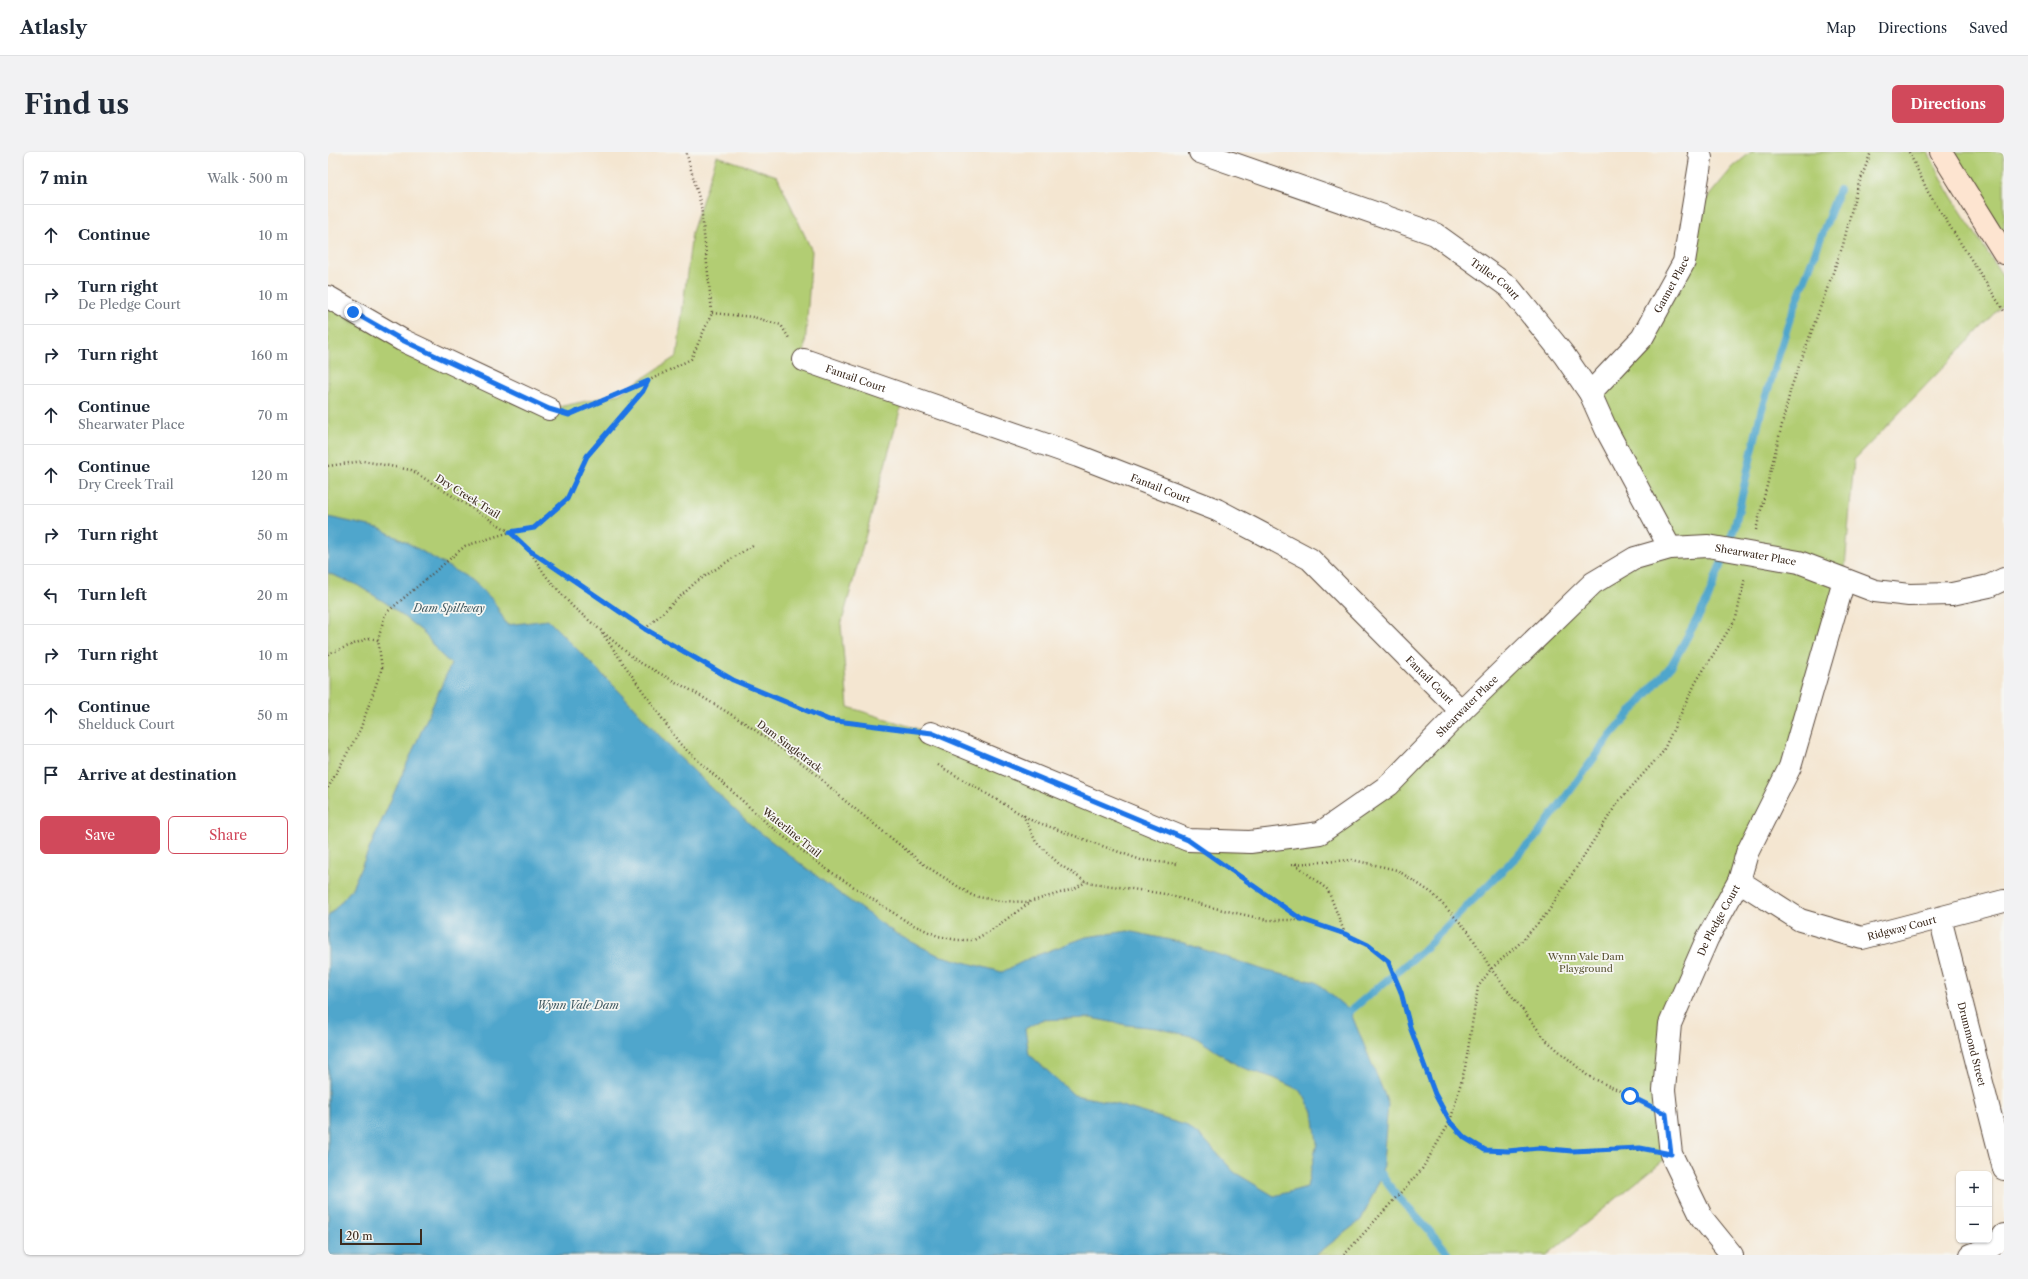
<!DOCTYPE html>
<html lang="en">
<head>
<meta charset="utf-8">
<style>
	:root { --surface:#fff; --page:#f2f2f3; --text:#1f2937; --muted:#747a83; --line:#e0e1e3; --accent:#d1495b }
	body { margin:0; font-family:"Libre Caslon Text",serif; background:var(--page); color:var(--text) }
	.controls { position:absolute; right:12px; bottom:12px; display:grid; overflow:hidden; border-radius:6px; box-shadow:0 1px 3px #0004 }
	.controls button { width:36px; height:36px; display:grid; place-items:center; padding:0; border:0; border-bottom:1px solid var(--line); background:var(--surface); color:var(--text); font:20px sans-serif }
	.scale { position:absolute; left:12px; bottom:10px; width:82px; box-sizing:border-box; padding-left:4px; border:2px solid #3b2a1e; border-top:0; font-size:11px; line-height:14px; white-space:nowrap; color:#3b2a1e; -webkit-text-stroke:3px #f6f6f2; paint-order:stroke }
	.stop { position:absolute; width:12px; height:12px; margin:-9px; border:3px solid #1a73e8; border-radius:50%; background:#fff }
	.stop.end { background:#1a73e8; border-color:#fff; box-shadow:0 1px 4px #0008 }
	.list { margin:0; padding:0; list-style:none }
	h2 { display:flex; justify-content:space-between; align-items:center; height:52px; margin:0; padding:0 16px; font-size:17px }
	h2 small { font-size:13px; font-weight:400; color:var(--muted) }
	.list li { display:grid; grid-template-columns:26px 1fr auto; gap:12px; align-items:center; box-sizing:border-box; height:60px; padding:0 16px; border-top:1px solid var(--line) }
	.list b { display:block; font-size:15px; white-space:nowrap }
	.list p { margin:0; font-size:13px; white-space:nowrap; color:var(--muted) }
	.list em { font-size:13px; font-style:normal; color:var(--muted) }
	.actions { display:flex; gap:8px; padding:12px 16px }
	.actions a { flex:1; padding:9px 0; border:1px solid var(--accent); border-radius:6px; text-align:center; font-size:14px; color:var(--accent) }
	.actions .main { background:var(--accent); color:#fff }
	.icon { flex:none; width:22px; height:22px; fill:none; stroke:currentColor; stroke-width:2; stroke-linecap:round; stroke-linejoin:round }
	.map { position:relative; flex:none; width:1676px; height:1103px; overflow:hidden; border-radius:6px }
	header { display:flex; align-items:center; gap:24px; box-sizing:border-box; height:56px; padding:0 20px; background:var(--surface); border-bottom:1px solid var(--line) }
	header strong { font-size:19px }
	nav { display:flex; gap:22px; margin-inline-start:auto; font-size:14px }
	.intro { display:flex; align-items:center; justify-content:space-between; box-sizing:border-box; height:96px; padding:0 24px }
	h1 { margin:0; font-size:28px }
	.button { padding:10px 18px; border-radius:6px; background:var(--accent); color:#fff; font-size:14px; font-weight:700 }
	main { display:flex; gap:24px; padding:0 24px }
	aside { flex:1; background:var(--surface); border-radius:6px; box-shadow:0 1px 3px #0004 }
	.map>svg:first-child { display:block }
	.green { fill:#b2cd73; stroke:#767c48 }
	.water { fill:#4fa6cc; stroke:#456875; fill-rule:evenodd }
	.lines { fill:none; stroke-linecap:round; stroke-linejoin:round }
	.stream { stroke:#4fa6cc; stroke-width:8 }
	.street-casing { stroke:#574639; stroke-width:24 }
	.secondary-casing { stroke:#574639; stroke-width:24 }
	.path { stroke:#574639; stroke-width:2.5; stroke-dasharray:1 3; stroke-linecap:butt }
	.street { stroke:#fff; stroke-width:22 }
	.secondary { stroke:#fde4d0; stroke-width:22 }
	.route { stroke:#1a73e8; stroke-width:5 }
	.labels { text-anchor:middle; stroke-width:3.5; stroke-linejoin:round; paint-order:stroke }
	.street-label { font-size:10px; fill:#3b2a1e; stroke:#f6f6f2 }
	.park-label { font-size:10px; fill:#595333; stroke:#f6f6f2 }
	.water-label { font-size:11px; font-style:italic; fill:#435c64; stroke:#f6f6f2 }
</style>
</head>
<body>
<header>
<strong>Atlasly</strong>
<nav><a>Map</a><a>Directions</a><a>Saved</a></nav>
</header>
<div class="intro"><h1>Find us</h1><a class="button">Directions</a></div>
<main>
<aside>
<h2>7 min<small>Walk · 500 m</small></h2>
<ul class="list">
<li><svg class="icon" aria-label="ahead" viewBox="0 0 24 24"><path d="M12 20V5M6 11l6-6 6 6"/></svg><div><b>Continue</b></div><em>10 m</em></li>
<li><svg class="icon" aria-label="right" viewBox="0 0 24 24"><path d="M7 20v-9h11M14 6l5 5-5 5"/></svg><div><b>Turn right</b><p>De Pledge Court</p></div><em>10 m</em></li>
<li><svg class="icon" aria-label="right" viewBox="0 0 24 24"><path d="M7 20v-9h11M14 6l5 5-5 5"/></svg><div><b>Turn right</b></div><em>160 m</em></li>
<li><svg class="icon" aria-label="ahead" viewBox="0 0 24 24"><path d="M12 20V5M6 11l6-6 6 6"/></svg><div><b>Continue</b><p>Shearwater Place</p></div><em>70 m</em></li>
<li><svg class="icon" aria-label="ahead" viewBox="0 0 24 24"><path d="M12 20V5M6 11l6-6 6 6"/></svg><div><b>Continue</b><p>Dry Creek Trail</p></div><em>120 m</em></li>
<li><svg class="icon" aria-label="right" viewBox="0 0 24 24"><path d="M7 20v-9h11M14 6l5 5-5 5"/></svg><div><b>Turn right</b></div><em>50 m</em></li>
<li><svg class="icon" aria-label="left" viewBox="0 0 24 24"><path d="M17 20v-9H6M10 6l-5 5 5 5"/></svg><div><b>Turn left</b></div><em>20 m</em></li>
<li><svg class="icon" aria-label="right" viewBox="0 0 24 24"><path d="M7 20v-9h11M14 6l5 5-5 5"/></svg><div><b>Turn right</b></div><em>10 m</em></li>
<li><svg class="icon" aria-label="ahead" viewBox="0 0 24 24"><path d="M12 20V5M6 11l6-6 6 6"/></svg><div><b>Continue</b><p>Shelduck Court</p></div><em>50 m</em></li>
<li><svg class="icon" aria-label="arrive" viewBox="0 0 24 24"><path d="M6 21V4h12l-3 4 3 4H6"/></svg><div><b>Arrive at destination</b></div></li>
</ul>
<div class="actions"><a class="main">Save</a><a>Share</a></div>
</aside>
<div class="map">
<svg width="1676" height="1103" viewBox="0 0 1676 1103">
	<rect width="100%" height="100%" fill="#f6f6f2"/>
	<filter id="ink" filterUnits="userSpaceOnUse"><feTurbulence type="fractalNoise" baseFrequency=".025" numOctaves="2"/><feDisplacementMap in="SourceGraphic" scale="8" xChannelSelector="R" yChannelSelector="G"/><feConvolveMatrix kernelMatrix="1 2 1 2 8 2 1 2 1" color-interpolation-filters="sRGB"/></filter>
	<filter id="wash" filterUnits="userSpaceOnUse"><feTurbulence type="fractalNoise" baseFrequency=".012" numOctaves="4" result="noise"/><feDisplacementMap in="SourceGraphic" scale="16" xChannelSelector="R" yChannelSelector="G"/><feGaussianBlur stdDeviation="0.9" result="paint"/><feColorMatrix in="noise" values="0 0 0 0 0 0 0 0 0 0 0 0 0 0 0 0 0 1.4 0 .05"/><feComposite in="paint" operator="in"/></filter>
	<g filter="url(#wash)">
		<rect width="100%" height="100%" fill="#f4e6d1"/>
		<path class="green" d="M1423 0H1600L1623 44 1676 126V152L1526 308 1516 428 1462 615 1342 872 1343 1002 1219 1103H0V143L221 257 291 242 349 204 364 80 389 4 449 24 484 99 476 208 576 244 513 473 520 555 603 581 860 688 992 681 1069 625 1265 431 1342 396 1262 241 1314 186 1364 64 1405 15Z
			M1613 0H1676V101Z"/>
		<path class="water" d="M0 365 51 376 85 394 143 428 165 448 179 473 220 468 292 540 349 603 425 675 508 739 570 783 610 803 674 820 704 805 758 785 800 779 856 791 939 819 988 830 1022 859 1060 951 1054 1023 1033 1068 988 1103H0V765L23 738 123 512 111 501 95 480 58 451 29 433 0 421ZM762 866 799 873 829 876 867 885 912 915 946 926 973 939 985 960 989 991 979 1035 946 1044 906 1020 876 987 857 973 777 949 746 943 701 902 697 877 713 868Z"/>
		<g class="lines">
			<path class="stream" d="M1022 859 1094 799 1209 684 1282 584 1343 514 1379 449 1407 374 1433 260 1461 169 1511 38
				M1054 1023C1072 1053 1101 1074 1121 1103"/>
		</g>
	</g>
	<g filter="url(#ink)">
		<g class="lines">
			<defs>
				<g id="street">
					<path id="s1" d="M872 0 1107 82 1181 135 1236 203 1262 241 1278 277 1342 396"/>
					<path d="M0 145 74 188 221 257"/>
					<path id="s2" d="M476 208 750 304 889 358 982 407 1133 559"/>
					<path id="s3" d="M1262 241 1314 186 1356 110 1373 6 1371 0"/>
					<path id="s4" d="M603 581 860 688 922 690 992 681 1061 633 1133 559 1265 431 1307 406 1342 396 1380 394 1471 410 1547 439 1581 443 1624 442 1661 434 1676 427"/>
					<path id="s5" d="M1411 729 1472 768 1534 786 1676 749"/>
					<path id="s6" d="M1612 766 1676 1017"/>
					<path id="s7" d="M1404 1103 1374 1066 1343 1002 1336 938 1342 872 1379 787 1411 729 1419 701 1462 615 1516 428"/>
					<path d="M1643 1103C1654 1099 1670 1094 1676 1083"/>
				</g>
				<path id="secondary" d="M1613 0 1676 101"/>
			</defs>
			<use href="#street" class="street-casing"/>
			<use href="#secondary" class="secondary-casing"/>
			<path class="path" d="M1581 0 1600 40 1676 159
				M384 161 425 165 453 173 462 188
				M320 229 363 207 384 161 373 53 358 0
				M0 314 35 309 83 318 182 380 201 398 317 477 405 528 501 568 579 578
				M1428 378 1463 236 1515 93 1528 40 1543 0
				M201 398 218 424 244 454 309 509 366 540 417 571 482 617 516 648 598 714 645 744 672 749 701 750 746 737 758 730
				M317 477 368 430 425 393
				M274 481 352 592 442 674 497 716 581 771 610 784 629 788H646L662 779 701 751
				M0 502 41 486 50 488
				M610 613 703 668 813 708 849 712
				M0 636 32 578 54 516 50 488 57 462 137 394 182 380 206 376 239 347 259 304 315 239 320 229 246 260
				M695 663 708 690 731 712 758 730 837 742 882 755 939 768H973
				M964 712 1025 708 1069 718 1104 741 1141 780 1163 817 1218 888 1260 924 1311 948
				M967 712 1000 738 1017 782
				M899 715 973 767 1017 782 1040 793 1060 809 1073 840 1082 875 1107 942 1122 970 1137 986 1157 998 1180 999 1210 996 1243 999 1281 997 1317 998
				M1016 1103 1094 1017 1122 970 1137 916 1150 835 1163 817 1193 790 1220 760 1290 650 1334 601 1368 530 1408 466 1417 426"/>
			<use href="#street" class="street"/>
			<use href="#secondary" class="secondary"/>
		</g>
	</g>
	<g class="lines" filter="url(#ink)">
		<path class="route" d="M25 160 74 188 221 257 241 263 320 229 315 239 259 304 239 347 206 376 182 380 201 398 317 477 405 528 501 568 604 581 860 688 973 767 1017 782 1040 793 1060 809 1073 840 1082 875 1107 942 1122 970 1137 986 1157 998 1180 999 1210 996 1244 999 1312 996 1343 1002 1338 962 1302 944"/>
	</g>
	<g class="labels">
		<g class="street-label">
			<text dy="4" stroke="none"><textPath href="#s1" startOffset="324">Triller Court</textPath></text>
			<text dy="4" stroke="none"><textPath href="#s3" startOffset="137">Gannet Place</textPath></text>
			<text dy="4" stroke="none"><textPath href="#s2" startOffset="55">Fantail Court</textPath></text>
			<text dy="4" stroke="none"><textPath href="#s2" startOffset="379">Fantail Court</textPath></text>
			<text transform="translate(140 344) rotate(32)" y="4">Dry Creek Trail</text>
			<text dy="4" stroke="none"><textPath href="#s4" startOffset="954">Shearwater Place</textPath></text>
			<text dy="4" stroke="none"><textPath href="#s2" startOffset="715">Fantail Court</textPath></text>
			<text dy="4" stroke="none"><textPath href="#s4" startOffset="606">Shearwater Place</textPath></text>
			<text transform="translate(462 594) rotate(37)" y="4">Dam Singletrack</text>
			<text transform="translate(464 680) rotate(39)" y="4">Waterline Trail</text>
			<text dy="4" stroke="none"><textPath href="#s7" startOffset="364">De Pledge Court</textPath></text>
			<text dy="4" stroke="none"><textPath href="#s5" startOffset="178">Ridgway Court</textPath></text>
			<text dy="4" stroke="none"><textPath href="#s6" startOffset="130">Drummond Street</textPath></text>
		</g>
		<g class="park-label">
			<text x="1258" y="808">Wynn Vale Dam<tspan x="1258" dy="12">Playground</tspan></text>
		</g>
		<g class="water-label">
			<text x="121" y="460">Dam Spillway</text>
			<text x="250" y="857">Wynn Vale Dam</text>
		</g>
	</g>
</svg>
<div class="controls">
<button>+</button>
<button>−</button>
</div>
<div class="scale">20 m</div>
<div class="stop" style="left:1302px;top:944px"></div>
<div class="stop end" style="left:25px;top:160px"></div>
</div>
</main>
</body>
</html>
